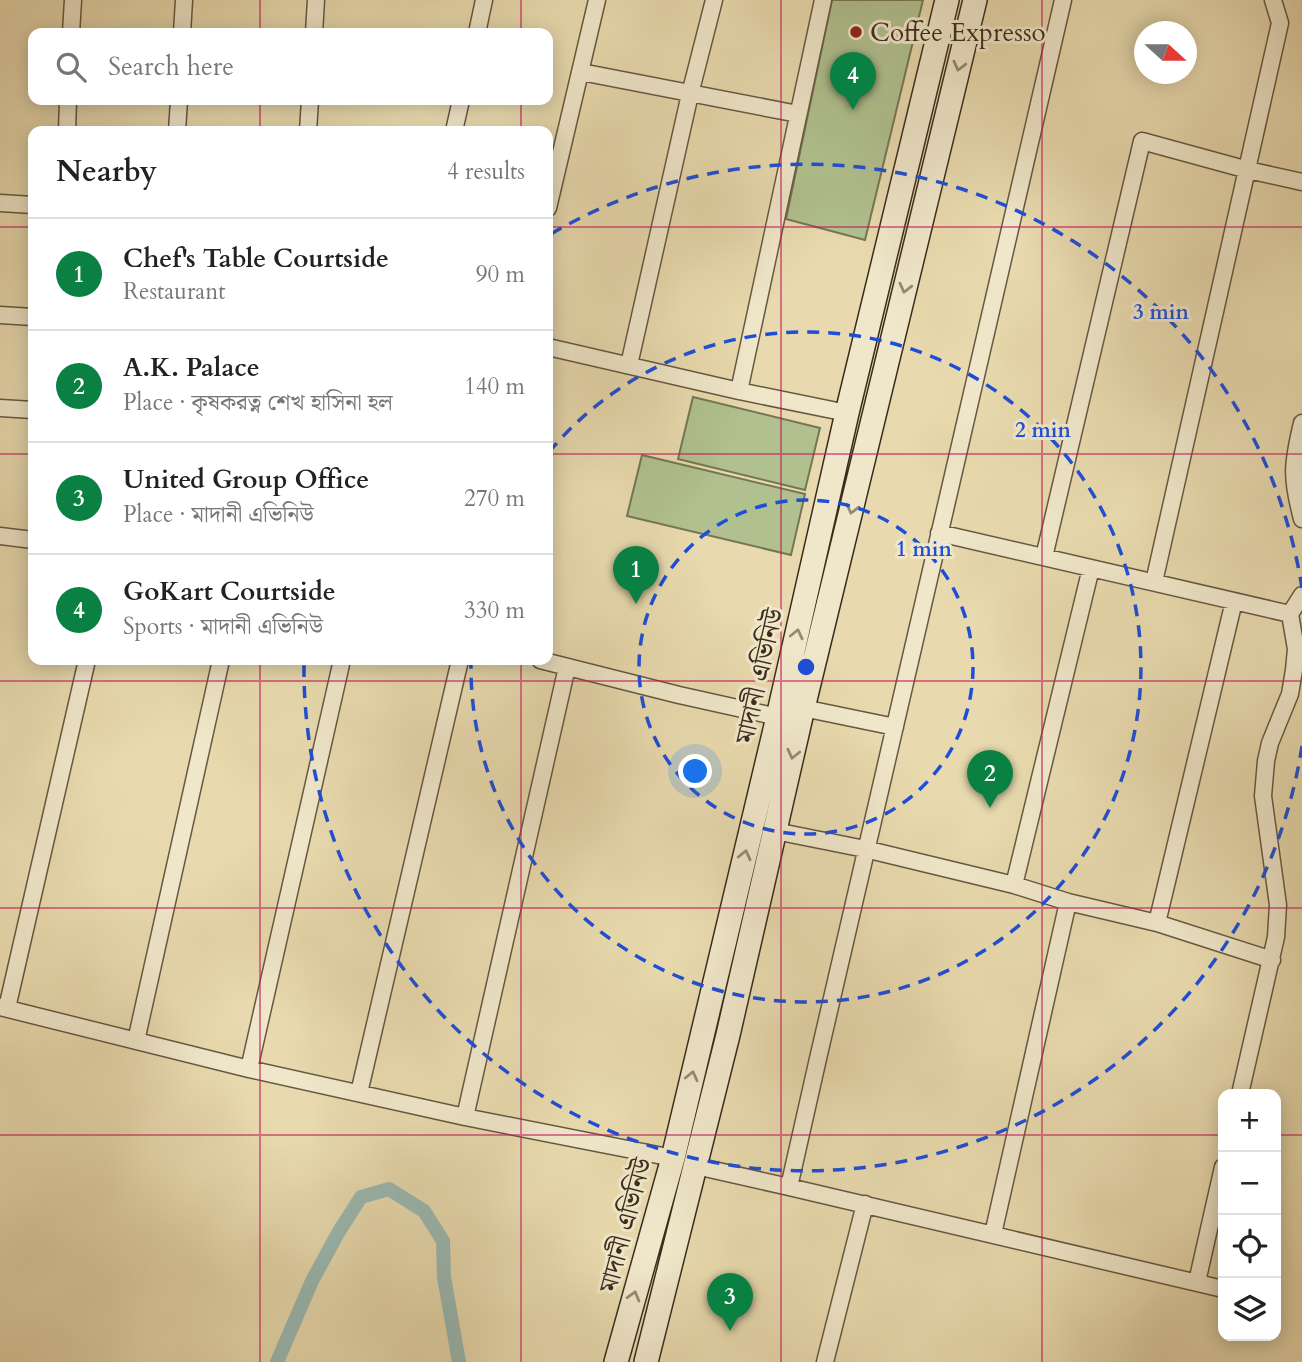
<!DOCTYPE html>
<html lang="en">
<head>
<meta charset="utf-8">
<style>
	:root { --surface:#fff; --page:#f6f6f6; --text:#222; --muted:#767676; --line:#e0e0e0; --accent:#0b8043 }
	body { margin:0; font-family:Cardo,"Noto Serif Bengali",serif; background:var(--page); color:var(--text) }
	.controls { position:absolute; right:21px; bottom:21px; display:grid; overflow:hidden; border-radius:14px; box-shadow:0 4px 18px #0003 }
	.controls button { width:63px; height:63px; display:grid; place-items:center; padding:0; border:0; border-bottom:2px solid var(--line); background:var(--surface); color:var(--text); font:35px sans-serif }
	.compass { position:absolute; left:1134px; top:21px; width:63px; height:63px; border-radius:50%; background:var(--surface); box-shadow:0 4px 18px #0003; rotate:111deg }
	.you { position:absolute; left:696px; top:772px; width:24px; height:24px; margin:-18px; border:5px solid #fff; border-radius:50%; background:#1a73e8; box-shadow:0 0 0 10px #1a73e833 }
	.badge { display:grid; place-items:center; width:46px; height:46px; border-radius:50%; background:var(--accent); color:#fff; font-size:23px; font-weight:700 }
	.pin { position:absolute; translate:-50% -58px; filter:drop-shadow(0 2px 4px #0008) }
	.pin::after { content:''; position:absolute; top:37px; width:24px; height:21px; background:inherit; clip-path:polygon(0 0,100% 0,50% 100%) }
	.list { margin:0; padding:0; list-style:none }
	h2 { display:flex; justify-content:space-between; align-items:center; height:91px; margin:0; padding:0 28px; font-size:30px }
	h2 small { font-size:23px; font-weight:400; color:var(--muted) }
	.list li { display:grid; grid-template-columns:46px 1fr auto; gap:21px; align-items:center; box-sizing:border-box; height:112px; padding:0 28px; border-top:2px solid var(--line) }
	.list b { display:block; font-size:26px; white-space:nowrap }
	.list p { margin:0; font-size:23px; white-space:nowrap; color:var(--muted) }
	.list em { font-size:23px; font-style:normal; color:var(--muted) }
	.icon { flex:none; width:38px; height:38px; fill:none; stroke:currentColor; stroke-width:2; stroke-linecap:round; stroke-linejoin:round }
	.map { position:relative; flex:none; width:1302px; height:1362px; overflow:hidden }
	.search { position:absolute; background:var(--surface); box-shadow:0 4px 18px #0003; left:28px; top:28px; width:525px; height:77px; display:flex; align-items:center; gap:18px; box-sizing:border-box; padding:0 24px; border-radius:14px; color:var(--muted); font-size:26px }
	.panel { position:absolute; background:var(--surface); box-shadow:0 4px 18px #0003; left:28px; top:126px; width:525px; height:539px; border-radius:14px }
	.map>svg:first-child { display:block }
	.green { fill:#b0c18f; stroke:#757656; stroke-width:2 }
	.lines { fill:none; stroke-linecap:round; stroke-linejoin:round }
	.canal { stroke:#99b9b2; stroke-width:14 }
	.minor-casing { stroke:#665841; stroke-width:19 }
	.secondary-casing { stroke:#3a2c1d; stroke-width:26 }
	.minor { stroke:#f0e7ca; stroke-width:16 }
	.secondary { stroke:#f0e7ca; stroke-width:23 }
	.oneway { stroke:#958a74 }
	.grid { fill:none; stroke:#c2185b; stroke-width:2; stroke-opacity:0.55 }
	.ring { fill:none; stroke:#1d4ed8; stroke-width:3.5; stroke-dasharray:12 9 }
	.poi-dot { fill:#8f2418; stroke:#f0e7ca; stroke-width:2.5 }
	.labels { text-anchor:middle; stroke-width:6; stroke-linejoin:round; paint-order:stroke }
	.poi-label { font-size:26px; fill:#3a2c1d; stroke:#f0e7ca; text-anchor:start }
	.street-label { font-size:26px; fill:#3a2c1d; stroke:#f0e7ca }
	.centre { fill:#1d4ed8; stroke:#f0e7ca; stroke-width:3.5 }
	.ring-label { font-size:21px; text-anchor:middle; font-weight:bold; fill:#1d4ed8; stroke:#f0e7ca; stroke-width:6; stroke-linejoin:round; paint-order:stroke }
</style>
</head>
<body>
<div class="map">
<svg width="1302" height="1362" viewBox="0 0 1302 1362">
	<rect width="100%" height="100%" fill="#e8daae"/>
	<filter id="stains"><feTurbulence type="fractalNoise" baseFrequency=".00286" numOctaves="4"/><feColorMatrix values="0 0 0 0 .2 0 0 0 0 .09 0 0 0 0 .02 0 0 0 .5 -.17"/></filter>
	<radialGradient id="worn" r=".72"><stop offset=".6" stop-color="#630" stop-opacity="0"/><stop offset="1" stop-color="#630" stop-opacity=".3"/></radialGradient>
	<path class="green" d="M832 0H923L865 240 786 219Z
		M693 397 820 428 805 490 678 459Z
		M642 455 805 494 791 555 627 516Z"/>
	<g class="lines">
		<path class="canal" d="M277 1362 312 1281 338 1233 361 1197 389 1189 424 1211 443 1241 444 1277 459 1362"/>
		<defs>
			<path id="minor" d="M1063 0C971 396 878 791 789 1187L1223 1289
				M71 33 73 0
				M182 33 184 0
				M314 33 316 0
				M477 33 484 0
				M581 72 798 114
				M67 131 68 100
				M177 131 179 100
				M308 131 310 100
				M454 131 461 100
				M0 203 33 205
				M548 208 597 0
				M0 315 33 317
				M548 347 739 391 847 413
				M629 365 690 94 714 0
				M739 391 823 0
				M0 408 33 410
				M1302 423C1292 465 1291 477 1302 519
				M939 533 1290 614
				M0 536 33 540
				M1044 557 1142 141 1248 170 1302 182
				M1154 582 1280 23 1273 0
				M540 660 679 695 778 717
				M803 708 895 727
				M775 831 865 849 1014 885 1068 902 1157 923 1272 960
				M1014 885 1091 568
				M1157 923 1234 601
				M0 1007 249 1069 465 1117 673 1158
				M7 1008 87 660
				M136 1041 221 660
				M249 1069 342 660
				M359 1093 460 660
				M1240 1094 1276 937 1278 905 1263 796 1266 761 1270 743 1290 694 1294 670 1296 649 1290 614 1302 595
				M465 1117 567 667
				M696 1166 789 1187
				M993 1234 1068 902
				M1197 1282 1223 1167
				M825 1362 865 1204"/>
			<path id="secondary" d="M616 1362 673 1158 778 717 847 413 947 0
				M646 1362 728 1035 803 708 975 0"/>
		</defs>
		<use href="#minor" class="minor-casing"/>
		<use href="#secondary" class="secondary-casing"/>
		<use href="#minor" class="minor"/>
		<use href="#secondary" class="secondary"/>
	</g>
	<defs><path id="oneway-chevron" d="M-2-3.5L2.5 0L-2 3.5" fill="none" stroke-width="1.6" stroke-linecap="round" stroke-linejoin="round" transform="scale(1.75)"/></defs>
	<g class="oneway">
		<use href="#oneway-chevron" transform="translate(959 66) rotate(104)"/>
		<use href="#oneway-chevron" transform="translate(905 288) rotate(104)"/>
		<use href="#oneway-chevron" transform="translate(852 509) rotate(104)"/>
		<use href="#oneway-chevron" transform="translate(797 634) rotate(-77)"/>
		<use href="#oneway-chevron" transform="translate(793 754) rotate(103)"/>
		<use href="#oneway-chevron" transform="translate(745 855) rotate(-77)"/>
		<use href="#oneway-chevron" transform="translate(692 1076) rotate(-77)"/>
		<use href="#oneway-chevron" transform="translate(634 1296) rotate(-74)"/>
	</g>
	<path class="grid" d="M260 0V33M521 0V33M781 0V1362M1042 0V1362M260 100V131M521 100V131M0 227H33M548 227H1302M0 454H33M548 454H1302M260 660V1362M521 660V1362M0 681H1302M0 908H1302M0 1135H1223M1276 1135H1302"/>
	<g class="ring">
		<circle cx="806" cy="667" r="167"/>
		<path d="M549 452A335 335 0 1 1 471 661"/>
		<path d="M1302 746A502 502 0 0 1 304 663M551 234A502 502 0 0 1 1302 588"/>
	</g>
	<circle class="poi-dot" cx="856" cy="32" r="7"/>
	<g class="labels">
		<g class="poi-label">
			<text x="870" y="41">Coffee Expresso</text>
		</g>
		<g class="street-label">
			<text transform="translate(759 676) rotate(-77)" y="9">মাদানী এভিনিউ</text>
			<text transform="translate(625 1225) rotate(-75)" y="9">মাদানী এভিনিউ</text>
		</g>
	</g>
	<circle cx="806" cy="667" r="10" class="centre"/>
	<g class="ring-label">
		<text x="1161" y="319">3 min</text>
		<text x="1043" y="437">2 min</text>
		<text x="924" y="556">1 min</text>
	</g>
	<rect width="100%" height="100%" filter="url(#stains)"/>
	<rect width="100%" height="100%" fill="url(#worn)"/>
</svg>
<div class="controls">
<button>+</button>
<button>−</button>
<button><svg class="icon" aria-label="locate" viewBox="0 0 24 24"><circle cx="12" cy="12" r="6"/><path d="M12 2v4M12 18v4M2 12h4M18 12h4"/></svg></button>
<button><svg class="icon" aria-label="layers" viewBox="0 0 24 24"><path d="M12 4l9 5-9 5-9-5zM3 14l9 5 9-5"/></svg></button>
</div>
<svg class="compass" viewBox="-18 -18 36 36"><path d="M0-13l5 13h-10z" fill="#e53935"/><path d="M0 13l5-13h-10z" fill="#767676"/></svg>
<div class="you"></div>
<div class="pin badge" style="left:636px;top:604px">1</div>
<div class="pin badge" style="left:990px;top:808px">2</div>
<div class="pin badge" style="left:730px;top:1331px">3</div>
<div class="pin badge" style="left:853px;top:110px">4</div>
<div class="search"><svg class="icon" aria-label="search" viewBox="0 0 24 24"><circle cx="10" cy="10" r="6"/><path d="M15 15l6 6"/></svg>Search here</div>
<section class="panel">
<h2>Nearby<small>4 results</small></h2>
<ul class="list">
<li><span class="badge">1</span><div><b>Chef's Table Courtside</b><p>Restaurant</p></div><em>90 m</em></li>
<li><span class="badge">2</span><div><b>A.K. Palace</b><p>Place · কৃষকরত্ন শেখ হাসিনা হল</p></div><em>140 m</em></li>
<li><span class="badge">3</span><div><b>United Group Office</b><p>Place · মাদানী এভিনিউ</p></div><em>270 m</em></li>
<li><span class="badge">4</span><div><b>GoKart Courtside</b><p>Sports · মাদানী এভিনিউ</p></div><em>330 m</em></li>
</ul>
</section>
</div>
</body>
</html>
